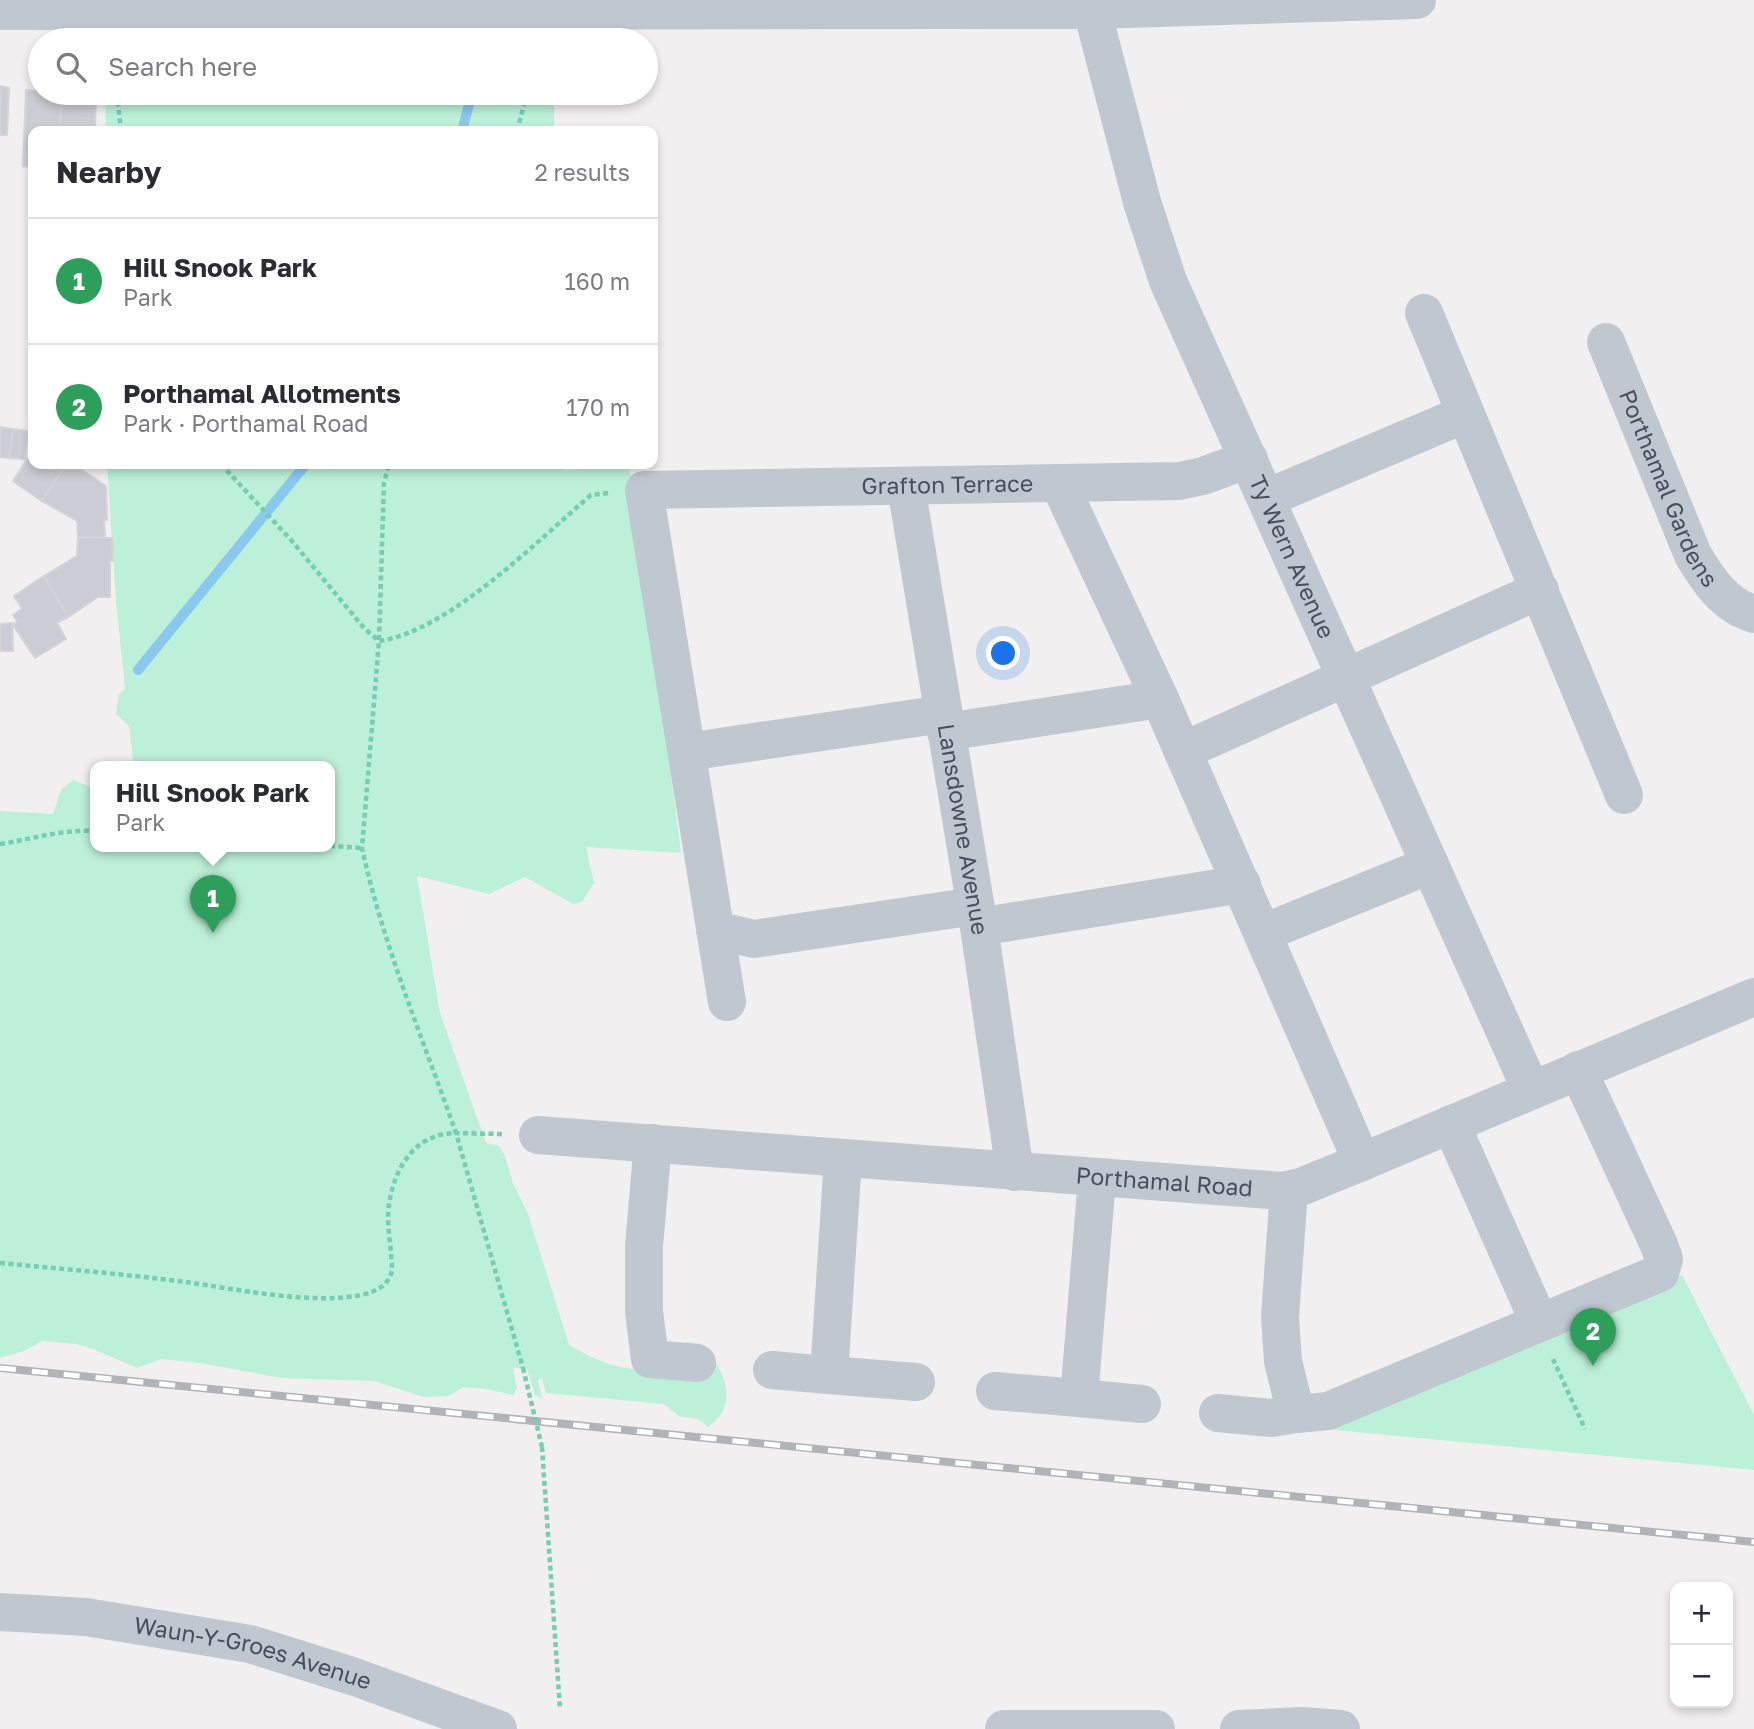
<!DOCTYPE html>
<html lang="en">
<head>
<meta charset="utf-8">
<style>
	:root { --surface:#fff; --page:#f7f7f7; --text:#2b2b33; --muted:#7c7c81; --line:#e1e1e2; --accent:#b45309 }
	body { margin:0; font-family:"Golos Text",sans-serif; background:var(--page); color:var(--text) }
	.controls { position:absolute; right:21px; bottom:21px; display:grid; overflow:hidden; border-radius:14px; box-shadow:0 4px 10px #0003 }
	.controls button { width:63px; height:63px; display:grid; place-items:center; padding:0; border:0; border-bottom:2px solid var(--line); background:var(--surface); color:var(--text); font:35px sans-serif }
	.you { position:absolute; left:1004px; top:654px; width:24px; height:24px; margin:-18px; border:5px solid #fff; border-radius:50%; background:#1a73e8; box-shadow:0 0 0 10px #1a73e833 }
	.badge { display:grid; place-items:center; width:46px; height:46px; border-radius:50%; background:var(--accent); color:#fff; font-size:23px; font-weight:700 }
	.pin { position:absolute; translate:-50% -58px; filter:drop-shadow(0 2px 4px #0008) }
	.pin::after { content:''; position:absolute; top:37px; width:24px; height:21px; background:inherit; clip-path:polygon(0 0,100% 0,50% 100%) }
	.popup { position:absolute; left:90px; top:761px; width:245px; height:91px; box-sizing:border-box; display:grid; place-content:center; border-radius:14px; background:var(--surface); filter:drop-shadow(0 2px 5px #0005); font-size:23px; white-space:nowrap; color:var(--muted) }
	.popup b { font-size:26px; color:var(--text) }
	.popup::after { content:''; position:absolute; left:50%; top:100%; margin-left:-14px; border:14px solid transparent; border-top-color:var(--surface) }
	.list { margin:0; padding:0; list-style:none }
	h2 { display:flex; justify-content:space-between; align-items:center; height:91px; margin:0; padding:0 28px; font-size:30px }
	h2 small { font-size:23px; font-weight:400; color:var(--muted) }
	.list li { display:grid; grid-template-columns:46px 1fr auto; gap:21px; align-items:center; box-sizing:border-box; height:126px; padding:0 28px; border-top:2px solid var(--line) }
	.list b { display:block; font-size:26px; white-space:nowrap }
	.list p { margin:0; font-size:23px; white-space:nowrap; color:var(--muted) }
	.list em { font-size:23px; font-style:normal; color:var(--muted) }
	.icon { flex:none; width:38px; height:38px; fill:none; stroke:currentColor; stroke-width:2; stroke-linecap:round; stroke-linejoin:round }
	.map { position:relative; flex:none; width:1754px; height:1729px; overflow:hidden }
	.search { position:absolute; background:var(--surface); box-shadow:0 4px 10px #0003; left:28px; top:28px; width:630px; height:77px; display:flex; align-items:center; gap:18px; box-sizing:border-box; padding:0 24px; border-radius:38px; color:var(--muted); font-size:26px }
	.panel { position:absolute; background:var(--surface); box-shadow:0 4px 10px #0003; left:28px; top:126px; width:630px; height:343px; border-radius:14px }
	.map>svg:first-child { display:block }
	.green { fill:#bdf0d8 }
	.lines { fill:none; stroke-linecap:round; stroke-linejoin:round }
	.stream { stroke:#89c9ed; stroke-width:10 }
	.building { fill:#cccdd4; stroke:#d3d4da; stroke-width:2 }
	.path { stroke:#74ceaf; stroke-width:4.5; stroke-dasharray:5 3.5; stroke-linecap:butt }
	.minor { stroke:#bfc7d1; stroke-width:38 }
	.rail-casing { stroke:#b1b3b9; stroke-width:8 }
	.rail { stroke:#fff; stroke-width:5; stroke-dasharray:16; stroke-linecap:butt }
	.path-bridge { stroke:#74ceaf; stroke-width:4.5; stroke-dasharray:5 3.5; stroke-linecap:butt }
	.labels { text-anchor:middle; stroke-width:5; stroke-linejoin:round; paint-order:stroke }
	.street-label { font-size:23px; fill:#474f5d; stroke:#fff }
</style>
</head>
<body>
<div class="map">
<svg width="1754" height="1729" viewBox="0 0 1754 1729">
	<rect width="100%" height="100%" fill="#f1efef"/>
	<path class="green" d="M106 93H554V131H105Z
		M107 464H562L563 470 629 467 637 513 681 853 586 847 594 883 582 902 573 904 525 877 489 894 417 876 440 1013 486 1143 499 1146 505 1156 513 1183 528 1214 569 1345C603 1365 624 1370 663 1372L665 1357 687 1342 702 1344C723 1368 742 1404 708 1427L698 1419 679 1416 664 1404 546 1393 542 1378 538 1380 542 1398 535 1395 527 1369 513 1368 517 1388 513 1395 486 1389 463 1387 449 1396 424 1397 374 1381 281 1378 200 1363 161 1359 137 1368 93 1349 76 1344 42 1341 24 1351 0 1358V811L53 814 61 790 73 780 96 789V847H330V767H134L129 726 116 714 119 694 125 689 116 601Z
		M1682 1275 1754 1415V1470L1325 1429 1541 1332Z"/>
	<g class="lines">
		<path class="stream" d="M462 131 472 93
			M138 670 306 464"/>
	</g>
	<path class="building" d="M0 86 9 88 7 135H0Z
		M26 90 61 93 60 131H33V167L23 166Z
		M61 93H96L95 131H60Z
		M0 427 13 429 9 458 0 457Z
		M13 429 28 431 25 459 9 458Z
		M33 450V464H66L42 501 13 481Z
		M66 464H73L106 486 107 520H104L105 538 78 537 77 521 42 501Z
		M78 537 112 538 113 561H110V597H98L68 617 44 576 77 556Z
		M44 576 68 617 57 623 66 639 35 658 13 625 17 621 13 615 22 609 14 596Z
		M12 623 13 651H0V624Z"/>
	<g class="lines">
		<path class="path" d="M117 93 121 131
			M517 131 527 93
			M221 464 291 540 364 628 379 641C449 631 537 541 591 495L609 493
			M0 844C33 839 62 829 96 831
			M330 846 362 848
			M502 1134 456 1133 523 1368
			M0 1263C62 1269 124 1274 186 1282 235 1289 313 1305 361 1295 377 1291 387 1287 392 1271 392 1249 386 1226 389 1205 394 1167 416 1133 456 1133 423 1039 383 945 362 848L379 641 384 483 389 464
			M1553 1359 1585 1429
			M542 1447 560 1709"/>
		<g class="minor">
			<path id="s1" d="M1092 10 1142 202 1168 281 1531 1090"/>
			<path d="M0 11 1092 10 1417 0"/>
			<path d="M1424 313 1624 795"/>
			<path id="s2" d="M1606 342 1693 555C1708 580 1724 605 1754 614"/>
			<path d="M1059 483 1160 699 1362 1162"/>
			<path id="s3" d="M906 486 979 927 1015 1172"/>
			<path d="M1267 498 1465 414"/>
			<path d="M946 732 1160 699"/>
			<path d="M1183 751 1540 590"/>
			<path d="M687 752 943 714"/>
			<path d="M979 927 1242 884"/>
			<path d="M715 930 754 939 975 906"/>
			<path d="M1263 933 1430 865"/>
			<path id="s4" d="M727 1002 644 490 1179 481 1203 476 1249 459"/>
			<path d="M1451 1124 1539 1322"/>
			<path id="s5" d="M538 1135 1284 1191 1303 1186 1362 1162 1754 997"/>
			<path d="M653 1143 644 1246V1312L650 1359 697 1363"/>
			<path d="M843 1158 829 1375 916 1382"/>
			<path d="M1097 1179 1079 1398 1142 1404"/>
			<path d="M1289 1190 1280 1317 1283 1361 1296 1414 1328 1411 1660 1273 1664 1259 1659 1245 1578 1070"/>
			<path d="M772 1370 829 1375"/>
			<path d="M995 1391 1079 1398"/>
			<path d="M1218 1413 1271 1418 1296 1414"/>
			<path id="s6" d="M0 1612 86 1617 250 1644 355 1677 498 1729"/>
			<path d="M1004 1729H1156"/>
			<path d="M1239 1729 1302 1726 1341 1729"/>
		</g>
		<defs>
			<path id="rail" d="M0 1368 1754 1542"/>
		</defs>
		<use href="#rail" class="rail-casing"/>
		<use href="#rail" class="rail"/>
		<path class="path-bridge" d="M523 1368 542 1447"/>
	</g>
	<g class="labels">
		<g class="street-label">
			<text dy="8" stroke="none"><textPath href="#s4" startOffset="822">Grafton Terrace</textPath></text>
			<text dy="8" stroke="none"><textPath href="#s2" startOffset="159">Porthamal Gardens</textPath></text>
			<text dy="8" stroke="none"><textPath href="#s1" startOffset="584">Ty Wern Avenue</textPath></text>
			<text dy="8" stroke="none"><textPath href="#s3" startOffset="348">Lansdowne Avenue</textPath></text>
			<text dy="8" stroke="none"><textPath href="#s5" startOffset="628">Porthamal Road</textPath></text>
			<text dy="8" stroke="none"><textPath href="#s6" startOffset="257">Waun-Y-Groes Avenue</textPath></text>
		</g>
	</g>
</svg>
<div class="controls">
<button>+</button>
<button>−</button>
</div>
<div class="you"></div>
<div class="pin badge" style="left:213px;top:933px;background:#2e9e5b">1</div>
<div class="popup"><b>Hill Snook Park</b>Park</div>
<div class="pin badge" style="left:1593px;top:1366px;background:#2e9e5b">2</div>
<div class="search"><svg class="icon" aria-label="search" viewBox="0 0 24 24"><circle cx="10" cy="10" r="6"/><path d="M15 15l6 6"/></svg>Search here</div>
<section class="panel">
<h2>Nearby<small>2 results</small></h2>
<ul class="list">
<li><span class="badge" style="background:#2e9e5b">1</span><div><b>Hill Snook Park</b><p>Park</p></div><em>160 m</em></li>
<li><span class="badge" style="background:#2e9e5b">2</span><div><b>Porthamal Allotments</b><p>Park · Porthamal Road</p></div><em>170 m</em></li>
</ul>
</section>
</div>
</body>
</html>
